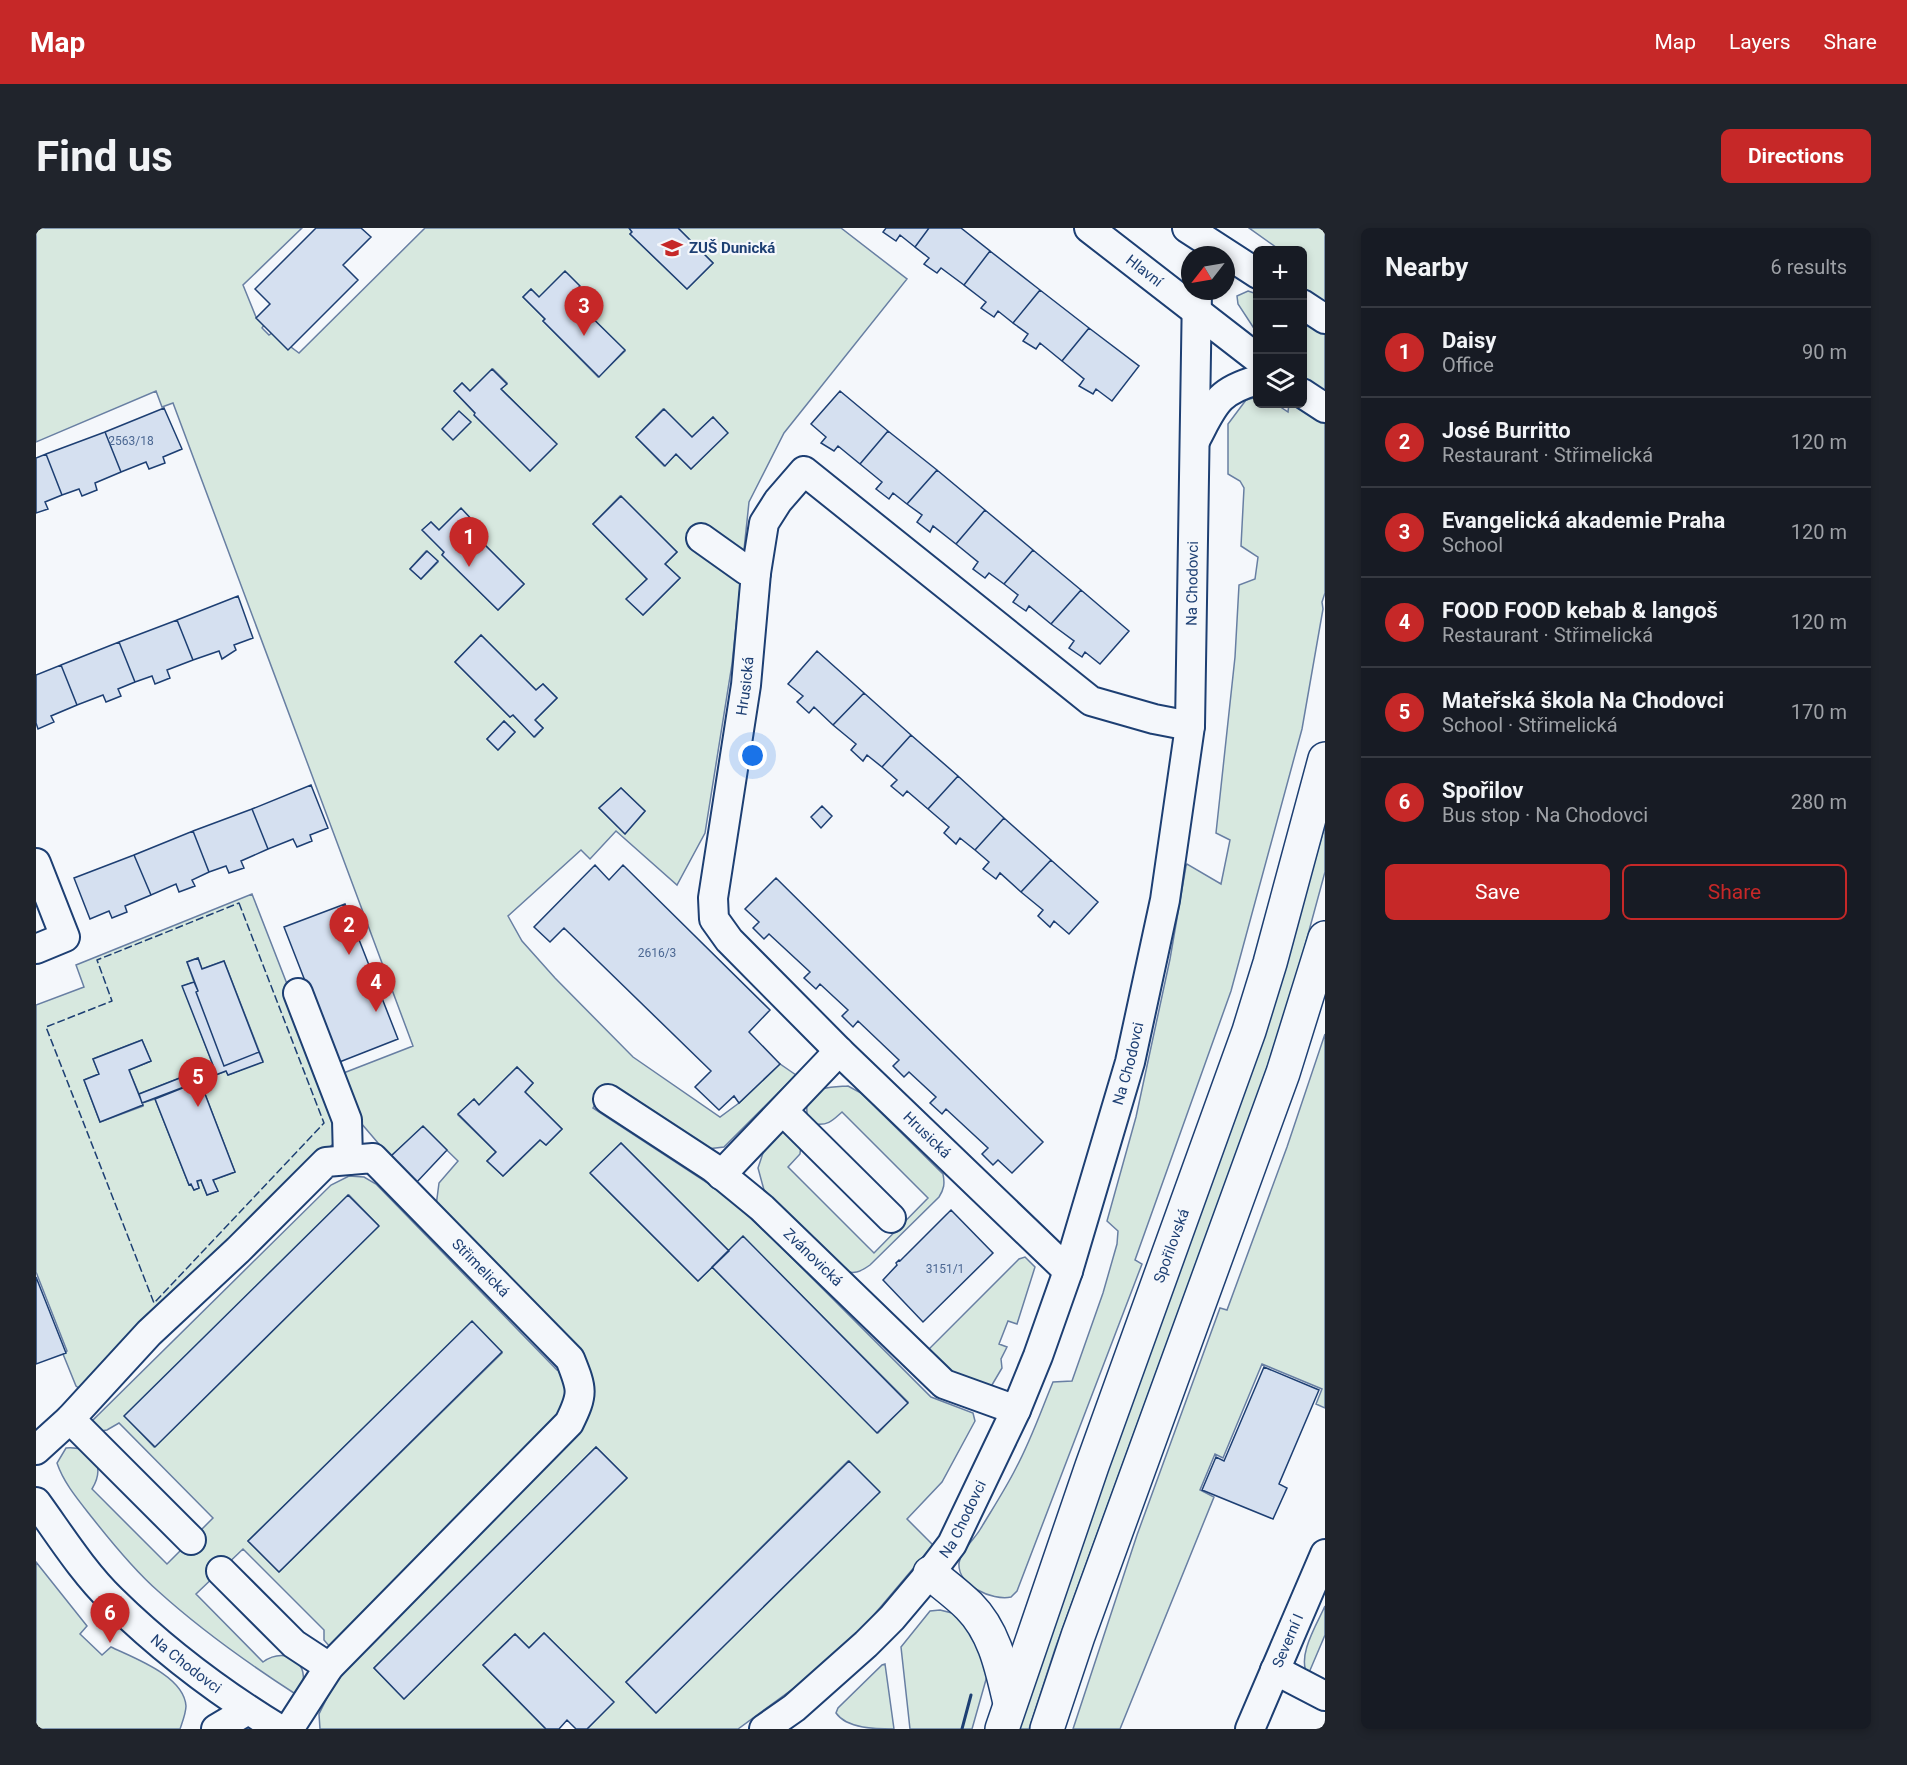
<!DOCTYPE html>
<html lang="en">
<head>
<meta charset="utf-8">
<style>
	:root { --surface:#171b24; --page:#20242c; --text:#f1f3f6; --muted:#9ea1a6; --line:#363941; --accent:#c62828 }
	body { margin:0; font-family:Roboto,sans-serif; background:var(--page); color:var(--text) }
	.controls { position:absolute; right:18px; top:18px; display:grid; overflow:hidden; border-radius:9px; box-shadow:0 3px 9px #0003 }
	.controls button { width:54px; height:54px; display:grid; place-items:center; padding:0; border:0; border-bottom:2px solid var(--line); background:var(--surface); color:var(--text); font:30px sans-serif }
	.compass { position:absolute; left:1145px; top:18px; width:54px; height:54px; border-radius:50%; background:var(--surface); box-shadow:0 3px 9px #0003; rotate:239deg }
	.you { position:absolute; left:717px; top:528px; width:21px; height:21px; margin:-15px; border:4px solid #fff; border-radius:50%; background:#1a73e8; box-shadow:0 0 0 9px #1a73e833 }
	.badge { display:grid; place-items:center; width:39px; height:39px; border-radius:50%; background:var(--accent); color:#fff; font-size:20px; font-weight:700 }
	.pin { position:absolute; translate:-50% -50px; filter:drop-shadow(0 2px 3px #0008) }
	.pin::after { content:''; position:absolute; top:32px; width:21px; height:18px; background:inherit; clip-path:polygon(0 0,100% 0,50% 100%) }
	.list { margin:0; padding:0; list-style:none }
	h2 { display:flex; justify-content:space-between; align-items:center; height:78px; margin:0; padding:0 24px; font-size:26px }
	h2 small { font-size:20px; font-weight:400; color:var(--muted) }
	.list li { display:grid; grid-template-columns:39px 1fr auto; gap:18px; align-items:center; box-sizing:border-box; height:90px; padding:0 24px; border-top:2px solid var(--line) }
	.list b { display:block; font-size:22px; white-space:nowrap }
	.list p { margin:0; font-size:20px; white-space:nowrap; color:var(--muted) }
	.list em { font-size:20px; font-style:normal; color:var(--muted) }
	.actions { display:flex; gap:12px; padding:18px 24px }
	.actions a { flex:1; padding:14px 0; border:2px solid var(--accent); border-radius:9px; text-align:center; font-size:21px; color:var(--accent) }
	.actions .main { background:var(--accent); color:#fff }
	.icon { flex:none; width:33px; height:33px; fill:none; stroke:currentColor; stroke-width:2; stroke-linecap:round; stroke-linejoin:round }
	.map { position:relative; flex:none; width:1289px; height:1501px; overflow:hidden; border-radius:9px }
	header { display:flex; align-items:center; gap:36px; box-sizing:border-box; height:84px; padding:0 30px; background:var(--accent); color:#fff }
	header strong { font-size:28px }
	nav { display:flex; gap:33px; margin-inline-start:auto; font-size:21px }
	.intro { display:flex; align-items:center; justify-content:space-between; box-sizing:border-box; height:144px; padding:0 36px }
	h1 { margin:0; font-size:42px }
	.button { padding:15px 27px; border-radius:9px; background:var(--accent); color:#fff; font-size:21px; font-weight:700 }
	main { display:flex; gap:36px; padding:0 36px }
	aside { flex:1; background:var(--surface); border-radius:9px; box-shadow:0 3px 9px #0003 }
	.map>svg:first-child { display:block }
	.green { fill:#d7e8df; stroke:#687fa3; stroke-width:1.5; fill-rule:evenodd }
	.building { fill:#d5e0f0; stroke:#1d3f73; stroke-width:1.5 }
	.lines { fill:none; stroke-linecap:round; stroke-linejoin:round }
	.minor-casing { stroke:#1d3f73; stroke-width:32 }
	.highway-casing { stroke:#1d3f73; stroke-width:36 }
	.minor { stroke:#f4f7fb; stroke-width:28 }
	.highway { stroke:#f4f7fb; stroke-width:33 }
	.fence { stroke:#1d3f73; stroke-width:1.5; stroke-dasharray:8 3; stroke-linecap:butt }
	.wall { stroke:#1d3f73; stroke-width:3 }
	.labels { text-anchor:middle; stroke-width:4.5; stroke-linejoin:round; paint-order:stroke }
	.number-label { font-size:12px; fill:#4b6792 }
	.poi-label { font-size:15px; font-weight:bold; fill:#1d3f73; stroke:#f4f7fb; text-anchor:start }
	.street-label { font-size:15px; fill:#1d3f73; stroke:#f4f7fb }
</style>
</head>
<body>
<header>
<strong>Map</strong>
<nav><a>Map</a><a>Layers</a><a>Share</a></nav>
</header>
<div class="intro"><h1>Find us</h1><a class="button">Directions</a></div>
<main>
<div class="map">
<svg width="1289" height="1501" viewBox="0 0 1289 1501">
	<rect width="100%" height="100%" fill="#f4f7fb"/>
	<path class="green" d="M0 0H266L207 57 220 89 228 97 226 100 233 107 236 105 263 125 389 0H593L596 4 594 6 651 61 677 35 642 0H805L871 51 748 205 713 274 696 436 669 605 641 657 580 603 554 631 545 622 472 688 486 713 519 750 597 829 684 889 703 875 744 836 760 847 688 919 671 921 572 857 557 880 690 967 742 1016 895 1169 937 1185 939 1193 906 1254 871 1291 897 1317 826 1401 784 1441 702 1501H551L577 1474 508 1405 493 1420 479 1406 447 1437 510 1501H284L283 1486 300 1452 550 1189 558 1166 555 1148 400 978 403 955 422 933 387 899 354 929 325 895 305 846 377 818 137 175 126 179 120 163 0 214ZM495 61 503 69 534 68 589 123 562 149 507 93 509 91 487 69ZM457 141 471 155 465 161 520 216 494 243 418 163 426 155 434 163ZM627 181 656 209 677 189 691 205 655 241 640 226 628 238 600 209ZM584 268 641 324 629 336 644 350 607 387 591 371 611 351 557 296ZM425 281 439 295 433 301 488 356 462 382 406 327 408 324 387 302 395 294 403 302ZM390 323 402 334 385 351 374 341ZM445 407 500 462 507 456 521 470 499 492 507 500 499 509 477 487 474 489 419 434ZM468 493 479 504 462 522 451 511ZM585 560 609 583 589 606 563 580ZM481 839 497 855 489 864 526 901 510 917 504 912 467 948 451 933 460 924 422 887 438 871 443 877ZM585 915 693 1023 707 1009 872 1174 842 1205 676 1039 662 1053 555 946ZM560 1219 591 1250 368 1471 338 1440ZM812 1233 843 1264 620 1485 590 1454Z
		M1213 0H1289V365L1286 374 1287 381 1266 501 1195 763 1099 1032 1106 1036 981 1363 975 1369C956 1373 921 1357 923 1335 925 1322 939 1311 945 1300 957 1280 970 1260 980 1240 995 1212 1005 1183 1017 1154L1036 1153 1067 1065 1081 1016 1082 1003 1071 993 1100 889 1134 731 1150 638 1151 636 1185 656 1194 612 1180 605 1199 429 1203 357 1219 351 1222 329 1205 318 1208 260 1204 253 1192 246V196L1210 172 1221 169 1222 176H1240L1252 184 1253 176H1266V22H1244Z
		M1212 63 1221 66V105L1202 76 1201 68Z
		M1289 597V644L1261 747 1225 858 1019 1421 993 1501H980L1007 1417 1231 800Z
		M216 666 302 887 299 914 44 1161 40 1158 27 1126 31 1123 0 1044V777L48 759 40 737ZM162 730 166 741 188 733 227 833 192 847 190 843 164 853 199 944 177 952 182 963 171 967 165 952 161 953 163 960 158 962 155 956 153 957 119 871 106 875 107 878 64 894 48 852 63 846 57 831 106 812 115 833 93 842 103 866 177 837 147 758 158 754 151 734Z
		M1289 806V1180L1280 1176 1286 1161 1226 1136 1187 1230 1179 1226 1164 1262 1178 1269 1084 1501H1037L1101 1307 1184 1080 1191 1082 1251 919Z
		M812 858 825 865 907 946C909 956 908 961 903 969L834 1037C824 1044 818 1047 806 1042L728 962 722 940 730 916 742 904 751 903 765 916 764 926 752 939 838 1025 892 970 806 884C797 892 792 898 779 896L771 887C771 882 770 876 772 872 778 858 800 859 812 858Z
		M313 948 328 949 340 956 521 1142H527L534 1164 530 1178 294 1419 288 1412V1402L207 1321 160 1366 227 1434C253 1415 280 1441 261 1467 213 1436 165 1402 122 1363 99 1343 77 1316 58 1292 44 1274 28 1256 21 1235L30 1220C57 1218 70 1238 56 1261L131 1336 177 1290 83 1195 71 1202 65 1203 55 1194 295 957ZM313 967 342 997 118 1219 89 1188ZM436 1094 466 1125 243 1344 212 1313Z
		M989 1029 999 1039 981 1096 972 1093 963 1116 971 1119 965 1131 966 1140 953 1162 919 1150 892 1127 893 1121 983 1031Z
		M0 1334 51 1398 44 1406 66 1427 75 1419C98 1430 148 1448 150 1478 150 1485 146 1495 144 1501H0Z
		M1289 1378V1407L1272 1447C1260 1429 1281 1396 1289 1378Z
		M904 1382 916 1385 937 1404 953 1441 936 1501H874L865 1419 894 1383Z
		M849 1436 858 1501C841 1501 811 1501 800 1485L802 1480 846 1437Z"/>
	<path class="building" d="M280 0H325L335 9 307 37 322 52 252 122 220 90 234 76 219 61Z
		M593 0H642L677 35 651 61 594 6 596 4Z
		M850 0H893L879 19 864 7 860 13 847 4Z
		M893 0H925L954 23 928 57 905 40 901 45 888 36 893 30 879 19Z
		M954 23 1004 62 977 95 962 83 958 89 945 80 950 74 928 57Z
		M529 43 544 58 534 68 589 122 563 149 507 93 509 91 487 69 495 61 503 69Z
		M1004 62 1053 100 1026 133 1004 115 1000 121 987 113 992 106 977 95Z
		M1053 100 1103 138 1076 173 1060 161 1057 166 1043 158 1048 151 1026 133Z
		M456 141 471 156 465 161 521 216 494 243 438 187 439 185 418 163 426 155 434 163Z
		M804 163 852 203 824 236 802 218 798 223 785 215 790 209 775 196Z
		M128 180 146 221 127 229 129 235 113 241 110 234 85 244 69 204Z
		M628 181 656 209 677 189 692 205 655 241 640 226 629 238 600 209Z
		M423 183 435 194 417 212 406 201Z
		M852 203 901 242 871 276 857 265 853 271 840 261 846 254 824 236Z
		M69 204 85 244 59 255 61 262 46 268 43 261 26 267 10 226Z
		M10 226 26 267 9 274 12 281 0 285V230Z
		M901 242 949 282 920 316 897 298 894 304 881 294 886 287 871 276Z
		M585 268 641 324 629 336 644 350 607 387 590 371 611 351 557 296Z
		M425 280 439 295 433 301 488 356 462 382 406 327 408 324 386 302 395 294 403 302Z
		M949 282 997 322 968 356 953 345 949 350 937 341 942 334 920 316Z
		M997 322 1045 362 1015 396 993 378 990 383 977 374 982 367 968 356Z
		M391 323 402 333 385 351 374 341Z
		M1045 362 1093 403 1064 436 1049 424 1046 429 1033 420 1038 413 1015 396Z
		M202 368 217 410 198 417 200 422 186 431 183 423 157 432 141 392Z
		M141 392 157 432 131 442 134 450 119 456 116 448 99 454 83 414Z
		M445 407 500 462 507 456 521 470 499 492 507 500 498 509 477 487 474 489 419 434Z
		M83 414 99 454 82 461 85 468 70 474 67 467 41 477 25 437Z
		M781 423 828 465 797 497 778 479 773 485 761 474 767 468 752 456Z
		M25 437 41 477 15 488 18 494 2 501 0 495V447Z
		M828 465 875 507 846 539 831 527 827 533 815 522 820 516 797 497Z
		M468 493 479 504 462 522 451 511Z
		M875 507 922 548 892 581 871 563 867 568 855 558 861 552 846 539Z
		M922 548 968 590 939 622 924 610 920 616 908 605 913 599 892 581Z
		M275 557 292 600 274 607 276 613 261 619 257 611 232 621 216 581Z
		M585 560 609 583 589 606 563 580Z
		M786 578 796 588 785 600 775 589Z
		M216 581 232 621 205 633 208 640 193 645 190 638 173 644 157 603Z
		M968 590 1015 632 985 664 964 645 960 651 947 641 953 634 939 622Z
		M157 603 173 644 156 652 159 658 143 664 140 656 115 667 98 627Z
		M98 627 115 667 89 678 91 684 76 690 73 683 54 691 38 650Z
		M1015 632 1062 674 1033 706 1018 693 1014 699 1002 688 1007 682 985 664Z
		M559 637 573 652 587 637 734 782 713 804 744 836 703 875 698 868 683 882 659 859 675 843 528 700 514 714 498 699Z
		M740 650 1007 914 976 945 962 932 957 937 946 926 952 920 910 881 906 886 894 875 900 869 873 844 868 849 857 838 863 832 822 793 817 799 806 788 812 782 784 756 780 761 768 750 774 744 733 706 728 711 717 700 723 694 709 681Z
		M309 676 362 811 301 835 248 699Z
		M162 730 166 741 188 733 223 824 188 838 160 764 162 763 151 734Z
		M158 754 162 763 160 764 188 838 223 824 227 834 192 847 190 843 106 875 103 866 177 837 146 758Z
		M106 812 115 833 93 842 107 877 64 894 48 852 63 846 57 831Z
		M481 839 497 855 489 864 526 901 510 917 504 912 467 948 451 933 460 924 422 886 438 871 443 877Z
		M164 853 199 944 177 952 182 963 171 967 165 952 161 953 163 960 158 962 155 956 153 957 119 871Z
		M387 898 411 922 380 955 354 929Z
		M585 915 693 1023 662 1053 554 945Z
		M312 967 343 998 119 1219 88 1188Z
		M915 982 957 1025 887 1094 847 1052 861 1037 860 1035 863 1032 864 1033Z
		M707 1008 872 1175 841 1205 676 1039Z
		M0 1049 30 1125 0 1136Z
		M436 1093 466 1124 243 1344 212 1313Z
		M1228 1139 1283 1162 1243 1256 1251 1260 1237 1291 1166 1262 1180 1229 1188 1233Z
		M560 1219 591 1250 368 1471 338 1440Z
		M813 1233 844 1264 620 1485 590 1454Z
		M508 1405 578 1474 551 1501H540L531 1492 523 1501H510L447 1437 479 1406 493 1420Z"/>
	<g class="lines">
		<defs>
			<g id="minor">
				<path id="s1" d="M1053 0 1222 131"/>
				<path d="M1151 0 1222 46"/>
				<path d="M1266 76 1289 91"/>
				<path d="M1266 165 1289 180"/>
				<path d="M1160 211C1178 177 1181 163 1222 152"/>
				<path d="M665 310 710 342 720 345"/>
				<path d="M0 635 29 709 0 721"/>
				<path d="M262 765 311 892 312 932"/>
				<path id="s2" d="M572 871 676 939 726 980 908 1156 980 1182"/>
				<path d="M747 883 855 990"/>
				<path d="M685 947 803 823"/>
				<path id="s3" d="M1032 1043 803 823 693 712 678 691 677 670 710 457 720 345 728 295 742 273 768 243 1055 473 1118 491 1154 498"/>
				<path d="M34 1191 155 1312"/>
				<path id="s4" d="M0 1222 34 1191 113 1105 202 1022 290 934 337 930 534 1131C546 1161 548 1165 533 1195L293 1439 253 1501"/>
				<path id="s5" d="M0 1274C24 1307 47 1344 76 1372 126 1421 184 1465 243 1501"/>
				<path d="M185 1343 258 1416 293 1439"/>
				<path d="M1239 1442 1289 1468"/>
				<path d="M180 1501 212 1482"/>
				<path id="s6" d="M728 1501 758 1480 830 1416 856 1390 894 1345 916 1316 980 1182 1002 1128 1032 1043 1094 834 1129 672 1154 498 1161 63"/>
				<path id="s7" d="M1214 1501 1289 1326"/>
			</g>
			<g id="highway">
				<path d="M894 1345C907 1356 921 1366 933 1378 959 1404 966 1441 974 1475"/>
				<path id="s8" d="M966 1501 1056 1238 1213 803 1234 735 1289 531"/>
				<path d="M1011 1501 1042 1408 1247 845 1289 710"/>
			</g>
		</defs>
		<use href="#minor" class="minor-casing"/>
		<use href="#highway" class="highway-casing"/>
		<use href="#minor" class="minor"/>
		<use href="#highway" class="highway"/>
		<path class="fence" d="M203 675 288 895 118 1075 10 799 76 773 61 732Z"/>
		<path class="wall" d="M926 1501 935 1467"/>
	</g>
	<defs>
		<symbol id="school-bare" viewBox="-9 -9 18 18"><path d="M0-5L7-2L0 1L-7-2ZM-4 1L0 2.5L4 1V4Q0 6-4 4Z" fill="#c62828" stroke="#f4f7fb" stroke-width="2.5" paint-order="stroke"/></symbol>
	</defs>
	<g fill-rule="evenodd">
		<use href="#school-bare" x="621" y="5" width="30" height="30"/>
	</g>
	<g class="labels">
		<g class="number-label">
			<text x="95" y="217">2563/18</text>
			<text x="621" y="729">2616/3</text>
			<text x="909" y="1045">3151/1</text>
		</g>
		<g class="poi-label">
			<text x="653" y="25">ZUŠ Dunická</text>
		</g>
		<g class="street-label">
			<text dy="5" stroke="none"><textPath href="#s1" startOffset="70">Hlavní</textPath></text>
			<text dy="5" stroke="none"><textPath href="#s6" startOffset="1264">Na Chodovci</textPath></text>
			<text dy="5" stroke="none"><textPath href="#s3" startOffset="735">Hrusická</textPath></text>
			<text dy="5" stroke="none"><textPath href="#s6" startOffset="778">Na Chodovci</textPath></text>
			<text transform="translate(891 907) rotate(44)" y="5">Hrusická</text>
			<text dy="5" stroke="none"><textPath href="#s8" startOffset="512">Spořilovská</textPath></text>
			<text dy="5" stroke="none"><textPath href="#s2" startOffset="260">Zvánovická</textPath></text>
			<text dy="5" stroke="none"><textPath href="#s4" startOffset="610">Střimelická</textPath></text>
			<text dy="5" stroke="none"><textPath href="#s6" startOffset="292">Na Chodovci</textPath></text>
			<text dy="5" stroke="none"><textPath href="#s7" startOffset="96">Severní I</textPath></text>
			<text dy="5" stroke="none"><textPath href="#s5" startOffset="222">Na Chodovci</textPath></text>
		</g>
	</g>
</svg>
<div class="controls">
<button>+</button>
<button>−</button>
<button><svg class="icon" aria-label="layers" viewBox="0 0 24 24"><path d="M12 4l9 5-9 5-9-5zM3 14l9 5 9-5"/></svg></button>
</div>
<svg class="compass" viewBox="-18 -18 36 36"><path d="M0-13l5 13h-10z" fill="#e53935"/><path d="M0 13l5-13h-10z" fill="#9ea1a6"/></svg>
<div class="you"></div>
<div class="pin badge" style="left:433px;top:339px">1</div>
<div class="pin badge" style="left:313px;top:727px">2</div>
<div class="pin badge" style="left:548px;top:108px">3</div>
<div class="pin badge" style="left:340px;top:784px">4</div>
<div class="pin badge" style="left:162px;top:879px">5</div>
<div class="pin badge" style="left:74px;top:1415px">6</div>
</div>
<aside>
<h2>Nearby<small>6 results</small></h2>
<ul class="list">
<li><span class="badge">1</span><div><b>Daisy</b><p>Office</p></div><em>90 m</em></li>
<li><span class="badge">2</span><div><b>José Burritto</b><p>Restaurant · Střimelická</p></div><em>120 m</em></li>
<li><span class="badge">3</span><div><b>Evangelická akademie Praha</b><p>School</p></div><em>120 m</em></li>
<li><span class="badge">4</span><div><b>FOOD FOOD kebab &amp; langoš</b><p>Restaurant · Střimelická</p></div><em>120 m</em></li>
<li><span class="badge">5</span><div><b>Mateřská škola Na Chodovci</b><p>School · Střimelická</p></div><em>170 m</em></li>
<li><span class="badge">6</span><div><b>Spořilov</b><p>Bus stop · Na Chodovci</p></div><em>280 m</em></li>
</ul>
<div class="actions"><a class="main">Save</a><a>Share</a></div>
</aside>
</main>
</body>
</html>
